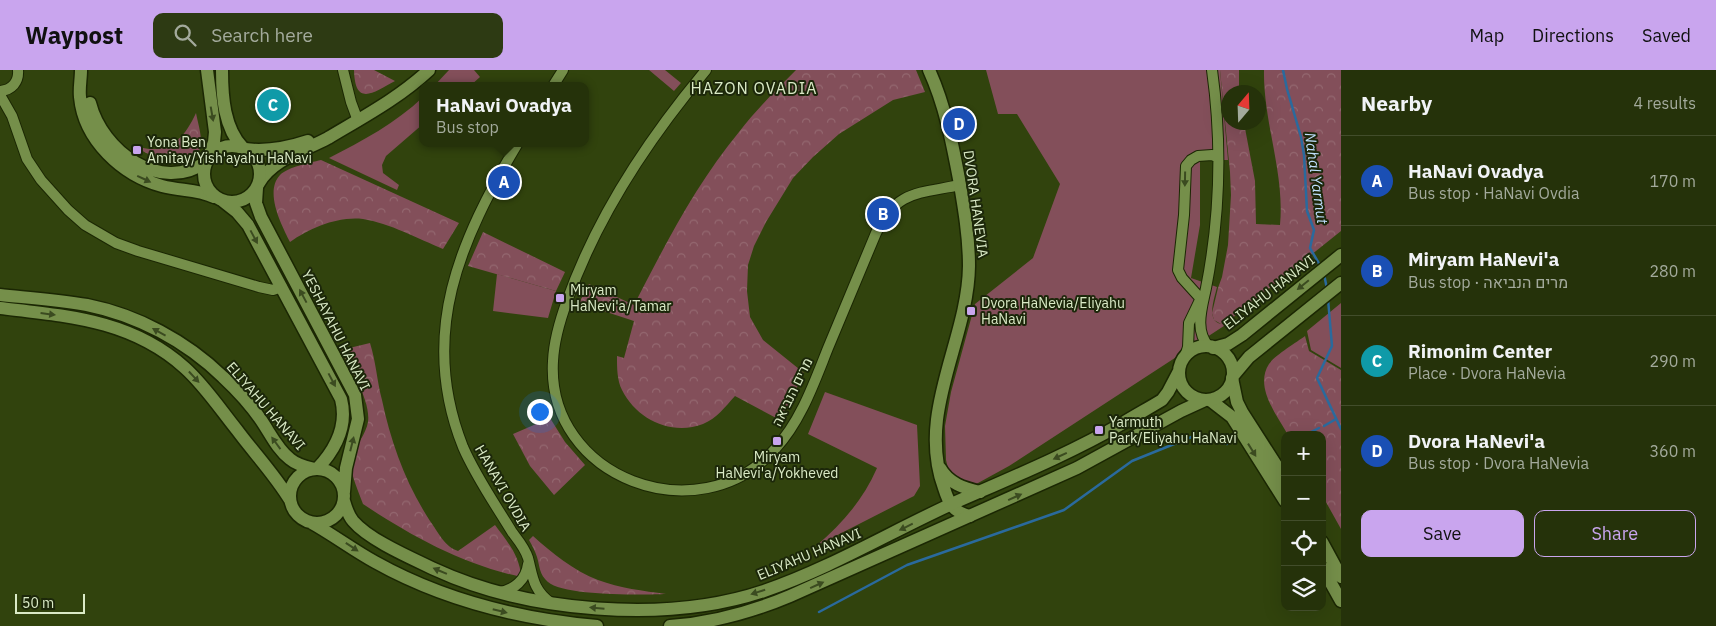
<!DOCTYPE html>
<html lang="en">
<head>
<meta charset="utf-8">
<style>
	:root { --surface:#25320a; --page:#2d3a13; --text:#f1f3f6; --muted:#a3aa9c; --line:#424d2b; --accent:#c9a5ee }
	body { margin:0; font-family:"IBM Plex Sans",Heebo,sans-serif; background:var(--page); color:var(--text) }
	.controls { position:absolute; right:15px; bottom:15px; display:grid; overflow:hidden; border-radius:10px; box-shadow:0 5px 20px #0002 }
	.controls button { width:45px; height:45px; display:grid; place-items:center; padding:0; border:0; border-bottom:1px solid var(--line); background:var(--surface); color:var(--text); font:25px sans-serif }
	.compass { position:absolute; left:1221px; top:15px; width:45px; height:45px; border-radius:50%; background:var(--surface); box-shadow:0 5px 20px #0002; rotate:19deg }
	.scale { position:absolute; left:15px; bottom:12px; width:70px; box-sizing:border-box; padding-left:5px; border:2px solid #daeac6; border-top:0; font-size:14px; line-height:18px; white-space:nowrap; color:#daeac6; -webkit-text-stroke:4px #1c270a; paint-order:stroke }
	.you { position:absolute; left:539px; top:341px; width:18px; height:18px; margin:-12px; border:4px solid #fff; border-radius:50%; background:#1a73e8; box-shadow:0 0 0 8px #1a73e833 }
	.badge { display:grid; place-items:center; width:32px; height:32px; border-radius:50%; background:var(--accent); color:#fff; font-size:16px; font-weight:700 }
	.pin { position:absolute; translate:-50% -50%; border:2px solid #fff; box-shadow:0 1px 5px #0006 }
	.popup { position:absolute; left:419px; top:12px; width:170px; height:65px; box-sizing:border-box; display:grid; place-content:center; border-radius:10px; background:var(--surface); filter:drop-shadow(0 1px 4px #0005); font-size:16px; white-space:nowrap; color:var(--muted) }
	.popup b { font-size:19px; color:var(--text) }
	.popup::after { content:''; position:absolute; left:50%; top:100%; margin-left:-10px; border:10px solid transparent; border-top-color:var(--surface) }
	.list { margin:0; padding:0; list-style:none }
	h2 { display:flex; justify-content:space-between; align-items:center; height:65px; margin:0; padding:0 20px; font-size:21px }
	h2 small { font-size:16px; font-weight:400; color:var(--muted) }
	.list li { display:grid; grid-template-columns:32px 1fr auto; gap:15px; align-items:center; box-sizing:border-box; height:90px; padding:0 20px; border-top:1px solid var(--line) }
	.list b { display:block; font-size:19px; white-space:nowrap }
	.list p { margin:0; font-size:16px; white-space:nowrap; color:var(--muted) }
	.list em { font-size:16px; font-style:normal; color:var(--muted) }
	.actions { display:flex; gap:10px; padding:15px 20px }
	.actions a { flex:1; padding:11px 0; border:1px solid var(--accent); border-radius:10px; text-align:center; font-size:18px; color:var(--accent) }
	.actions .main { background:var(--accent); color:#111 }
	.icon { flex:none; width:28px; height:28px; fill:none; stroke:currentColor; stroke-width:2; stroke-linecap:round; stroke-linejoin:round }
	.map { position:relative; flex:none; width:1341px; height:556px; overflow:hidden }
	header { display:flex; align-items:center; gap:30px; box-sizing:border-box; height:70px; padding:0 25px; background:var(--accent); color:#111 }
	header strong { font-size:24px }
	nav { display:flex; gap:28px; margin-inline-start:auto; font-size:18px }
	.search { width:350px; height:45px; background:var(--page); display:flex; align-items:center; gap:12px; box-sizing:border-box; padding:0 18px; border-radius:10px; color:var(--muted); font-size:19px }
	main { display:flex }
	aside { flex:1; background:var(--surface) }
	.map>svg:first-child { display:block }
	.green { fill:#834f5a }
	.forest { fill:url(#forest-crowns) }
	.lines { fill:none; stroke-linecap:round; stroke-linejoin:round }
	.stream { stroke:#2a6a9d; stroke-width:2.5 }
	.minor-casing { stroke:#1b2703; stroke-width:12 }
	.tertiary-casing { stroke:#1b2703; stroke-width:15 }
	.secondary-casing { stroke:#1b2703; stroke-width:15 }
	.minor { stroke:#758f4a; stroke-width:10 }
	.tertiary { stroke:#758f4a; stroke-width:12 }
	.secondary { stroke:#758f4a; stroke-width:12 }
	.oneway { fill:#3b4b20 }
	.poi-dot { fill:#c9a5ee; stroke:#1c270a; stroke-width:2 }
	.labels { text-anchor:middle; stroke-width:4; stroke-linejoin:round; paint-order:stroke }
	.poi-label { font-size:14px; fill:#daeac6; stroke:#1c270a; text-anchor:start }
	.street-label { font-size:14px; fill:#daeac6; stroke:#1c270a }
	.water-label { font-size:15px; font-style:italic; fill:#bfdffd; stroke:#1c270a }
	.quarter-label { font-size:16px; letter-spacing:1px; fill:#daeac6; stroke:#1c270a }
</style>
</head>
<body>
<header>
<strong>Waypost</strong>
<div class="search"><svg class="icon" aria-label="search" viewBox="0 0 24 24"><circle cx="10" cy="10" r="6"/><path d="M15 15l6 6"/></svg>Search here</div>
<nav><a>Map</a><a>Directions</a><a>Saved</a></nav>
</header>
<main>
<div class="map">
<svg width="1341" height="556" viewBox="0 0 1341 556">
	<defs>
		<pattern id="forest-crowns" width="20" height="18" patternUnits="userSpaceOnUse" patternTransform="scale(1.25)"><rect width="20" height="18" fill="#834f5a"/><path d="M2 6a3 3 0 1 1 6 0M12 15a3 3 0 1 1 6 0" fill="none" stroke="#946870"/></pattern>
	</defs>
	<rect width="100%" height="100%" fill="#31430d"/>
	<path class="green" d="M449 0H474L480 7 470 16H434Z
		M649 0H665L681 13 674 21Z
		M986 0H1220L1228 90H1200V155L1191 208 1217 217C1214 230 1204 256 1227 254L1009 396 958 424 951 411 946 390 945 356 951 322 975 234 1033 188 1060 114 1017 44H998Z
		M423 27V54L386 86 382 95 383 103 399 115 397 120 329 88C362 71 396 53 423 27Z
		M497 204 556 221 548 248 493 241Z
		M1341 233V298L1311 280 1307 261Z
		M825 322 917 355 920 416 914 426 910 428 816 476C842 454 863 430 877 398L808 364Z"/>
	<path class="forest" d="M354 0H374L395 11C373 23 355 37 354 0Z
		M796 0H916L925 22 893 30 839 64 813 87 793 108 766 152 754 176 748 195 747 221 750 247 763 270 804 303 788 336 778 349 735 326C725 337 717 348 703 354 672 366 637 350 622 320 617 310 617 298 617 286L624 288 634 251 579 233 589 214 634 235C665 175 696 114 739 62 756 40 776 20 796 0Z
		M1220 0H1239V22H1228V52L1244 53 1255 111 1256 154 1280 155C1285 103 1263 52 1264 0H1341V161L1226 253 1221 254 1214 250 1212 243 1218 218 1222 207 1228 175 1231 125 1230 102Z
		M196 43C198 54 203 68 200 78 194 107 148 86 135 76 167 86 183 71 196 43Z
		M321 90 459 153 443 179C419 169 389 153 363 149 338 146 310 158 290 172 282 156 264 122 280 105 288 97 309 93 321 90Z
		M483 162 565 202 556 221 468 196Z
		M1305 266 1309 281 1341 300V459L1322 425V365H1288C1277 345 1254 317 1269 294 1274 286 1297 272 1305 266Z
		M370 273C376 292 377 311 382 330 391 373 406 414 430 451 438 462 445 477 458 481L495 455C507 471 520 486 521 507 462 494 413 467 363 434 359 422 347 398 352 386 356 375 366 364 368 352 371 330 350 299 341 280Z
		M550 348 565 372 585 395 554 425 530 396 513 364Z
		M533 466C552 483 574 501 598 510 620 518 643 521 666 524 644 525 563 526 548 512 539 504 540 497 537 487 535 481 532 475 529 470Z"/>
	<g class="lines">
		<path class="stream" d="M1283 0 1287 19 1301 67 1304 85 1307 141 1314 160 1310 178 1321 197
			M1324 204 1327 219
			M1328 229 1332 276 1317 308 1341 359
			M1324 356 1336 349
			M1305 365 1319 358
			M819 542 907 495 1064 440 1132 391 1194 366 1227 374"/>
		<defs>
			<path id="minor" d="M343 0 351 32 358 51
				M706 0C649 68 597 146 567 231 560 250 554 270 553 291 546 408 699 465 775 379 801 351 814 313 828 278 844 239 860 201 876 163 897 120 917 124 960 115
				M553 16 563 0
				M0 21C12 20 19 12 18 0
				M0 25 12 46 27 89 41 110 68 140 85 155 116 173 138 181 259 217 273 220 282 217
				M518 73C460 170 418 264 463 377 476 407 495 434 512 462 518 470 525 478 528 488 533 507 533 520 551 533
				M1201 229 1182 208 1178 200 1184 145 1186 96 1191 90 1198 86 1212 85 1217 87
				M1209 277C1194 260 1202 238 1206 218 1220 147 1222 72 1212 0
				M1185 287 1188 277 1189 253 1200 230
				M499 522C514 520 526 510 528 494"/>
			<path id="tertiary" d="M81 0C81 9 79 18 80 27 84 70 122 105 162 116 180 121 197 119 214 127
				M929 0C945 35 952 72 959 109 964 138 969 167 969 196 968 271 916 342 944 418 949 434 953 442 970 446
				M90 33C102 81 160 124 206 92
				M245 79C267 82 287 78 308 71
				M259 113C273 89 304 81 328 68 363 47 399 28 429 0
				M1232 308 1237 332 1242 342 1285 409
				M1210 330 1232 347 1285 431
				M940 398C949 414 964 418 980 422
				M1322 472 1341 507
				M1322 497 1341 531"/>
			<path id="secondary" d="M207 0 215 62 214 72 209 86
				M222 0C222 27 224 58 243 78
				M204 104a28 28 0 1 1 56 0a28 28 0 1 1-56 0Z
				M257 118 256 133 261 147 355 325 358 349 346 398 344 422
				M223 131 237 142 248 155 341 329C348 356 335 380 317 399
				M0 225C29 228 58 230 87 235 137 245 186 271 223 307 237 320 250 334 261 350 270 363 277 379 290 389 297 395 306 397 314 399
				M0 238C68 246 132 250 185 298 205 316 220 339 237 360 254 383 275 405 290 430
				M1179 303a27 27 0 1 1 54 0a27 27 0 1 1-54 0Z
				M1213 278 1228 274 1242 265 1341 185
				M1233 306 1249 287 1341 213
				M290 426a27 27 0 1 1 54 0a27 27 0 1 1-54 0Z
				M344 431C346 438 348 445 353 451 369 470 411 488 434 499 527 542 666 554 764 521 831 498 892 461 956 432 1013 407 1069 384 1123 353 1136 345 1149 338 1162 330L1168 322 1179 301
				M310 452C332 464 353 480 375 492 443 530 520 549 597 556
				M670 556C711 553 752 542 790 526L1077 398 1181 341 1205 330"/>
		</defs>
		<use href="#minor" class="minor-casing"/>
		<use href="#tertiary" class="tertiary-casing"/>
		<use href="#secondary" class="secondary-casing"/>
		<use href="#minor" class="minor"/>
		<use href="#tertiary" class="tertiary"/>
		<use href="#secondary" class="secondary"/>
	</g>
	<defs><path id="oneway-solid" d="M-6-.8H1V-3.2L6.5 0L1 3.2V.8H-6Z" transform="scale(1.25)"/></defs>
	<g class="oneway">
		<use href="#oneway-solid" transform="translate(212 44) rotate(80)"/>
		<use href="#oneway-solid" transform="translate(144 109) rotate(25)"/>
		<use href="#oneway-solid" transform="translate(1185 109) rotate(91)"/>
		<use href="#oneway-solid" transform="translate(254 167) rotate(62)"/>
		<use href="#oneway-solid" transform="translate(1303 215) rotate(141)"/>
		<use href="#oneway-solid" transform="translate(303 226) rotate(-118)"/>
		<use href="#oneway-solid" transform="translate(48 244) rotate(7)"/>
		<use href="#oneway-solid" transform="translate(159 262) rotate(-151)"/>
		<use href="#oneway-solid" transform="translate(194 307) rotate(47)"/>
		<use href="#oneway-solid" transform="translate(332 310) rotate(62)"/>
		<use href="#oneway-solid" transform="translate(276 373) rotate(-126)"/>
		<use href="#oneway-solid" transform="translate(352 374) rotate(-76)"/>
		<use href="#oneway-solid" transform="translate(1252 380) rotate(58)"/>
		<use href="#oneway-solid" transform="translate(1060 386) rotate(155)"/>
		<use href="#oneway-solid" transform="translate(1015 427) rotate(-24)"/>
		<use href="#oneway-solid" transform="translate(906 457) rotate(154)"/>
		<use href="#oneway-solid" transform="translate(352 477) rotate(34)"/>
		<use href="#oneway-solid" transform="translate(440 501) rotate(-157)"/>
		<use href="#oneway-solid" transform="translate(817 515) rotate(-24)"/>
		<use href="#oneway-solid" transform="translate(758 522) rotate(163)"/>
		<use href="#oneway-solid" transform="translate(597 538) rotate(-175)"/>
		<use href="#oneway-solid" transform="translate(500 541) rotate(14)"/>
	</g>
	<g class="poi-dot">
		<rect x="132" y="75" width="10" height="10" rx="2.5"/>
		<rect x="555" y="223" width="10" height="10" rx="2.5"/>
		<rect x="966" y="236" width="10" height="10" rx="2.5"/>
		<rect x="1094" y="355" width="10" height="10" rx="2.5"/>
		<rect x="772" y="366" width="10" height="10" rx="2.5"/>
	</g>
	<g class="labels">
		<g class="poi-label">
			<text x="147" y="77">Yona Ben<tspan x="147" dy="16">Amitay/Yish'ayahu HaNavi</tspan></text>
			<text x="570" y="225">Miryam<tspan x="570" dy="16">HaNevi'a/Tamar</tspan></text>
			<text x="981" y="238">Dvora HaNevia/Eliyahu<tspan x="981" dy="16">HaNavi</tspan></text>
			<text x="1109" y="357">Yarmuth<tspan x="1109" dy="16">Park/Eliyahu HaNavi</tspan></text>
			<text x="777" y="392" text-anchor="middle">Miryam<tspan x="777" dy="16">HaNevi'a/Yokheved</tspan></text>
		</g>
		<g class="street-label">
			<text transform="translate(976 134) rotate(82)" y="5">DVORA HANEVIA</text>
			<text transform="translate(1269 222) rotate(-38)" y="5">ELIYAHU HANAVI</text>
			<text transform="translate(336 260) rotate(63)" y="5">YESHAYAHU HANAVI</text>
			<text transform="translate(792 322) rotate(-64)" y="5">מרים הנביאה</text>
			<text transform="translate(266 336) rotate(49)" y="5">ELIYAHU HANAVI</text>
			<text transform="translate(503 418) rotate(60)" y="5">HANAVI OVDIA</text>
			<text transform="translate(809 484) rotate(-23)" y="5">ELIYAHU HANAVI</text>
		</g>
		<g class="water-label">
			<text transform="translate(1316 108) rotate(82)" y="5">Nahal Yarmut</text>
		</g>
		<g class="quarter-label">
			<text x="754" y="24">HAZON OVADIA</text>
		</g>
	</g>
</svg>
<div class="controls">
<button>+</button>
<button>−</button>
<button><svg class="icon" aria-label="locate" viewBox="0 0 24 24"><circle cx="12" cy="12" r="6"/><path d="M12 2v4M12 18v4M2 12h4M18 12h4"/></svg></button>
<button><svg class="icon" aria-label="layers" viewBox="0 0 24 24"><path d="M12 4l9 5-9 5-9-5zM3 14l9 5 9-5"/></svg></button>
</div>
<svg class="compass" viewBox="-18 -18 36 36"><path d="M0-13l5 13h-10z" fill="#e53935"/><path d="M0 13l5-13h-10z" fill="#a3aa9c"/></svg>
<div class="scale">50 m</div>
<div class="you"></div>
<div class="pin badge" style="left:504px;top:112px;background:#1a4fb4">A</div>
<div class="popup"><b>HaNavi Ovadya</b>Bus stop</div>
<div class="pin badge" style="left:883px;top:144px;background:#1a4fb4">B</div>
<div class="pin badge" style="left:273px;top:35px;background:#0f9aa8">C</div>
<div class="pin badge" style="left:959px;top:54px;background:#1a4fb4">D</div>
</div>
<aside>
<h2>Nearby<small>4 results</small></h2>
<ul class="list">
<li><span class="badge" style="background:#1a4fb4">A</span><div><b>HaNavi Ovadya</b><p>Bus stop · HaNavi Ovdia</p></div><em>170 m</em></li>
<li><span class="badge" style="background:#1a4fb4">B</span><div><b>Miryam HaNevi'a</b><p>Bus stop · מרים הנביאה</p></div><em>280 m</em></li>
<li><span class="badge" style="background:#0f9aa8">C</span><div><b>Rimonim Center</b><p>Place · Dvora HaNevia</p></div><em>290 m</em></li>
<li><span class="badge" style="background:#1a4fb4">D</span><div><b>Dvora HaNevi'a</b><p>Bus stop · Dvora HaNevia</p></div><em>360 m</em></li>
</ul>
<div class="actions"><a class="main">Save</a><a>Share</a></div>
</aside>
</main>
</body>
</html>
